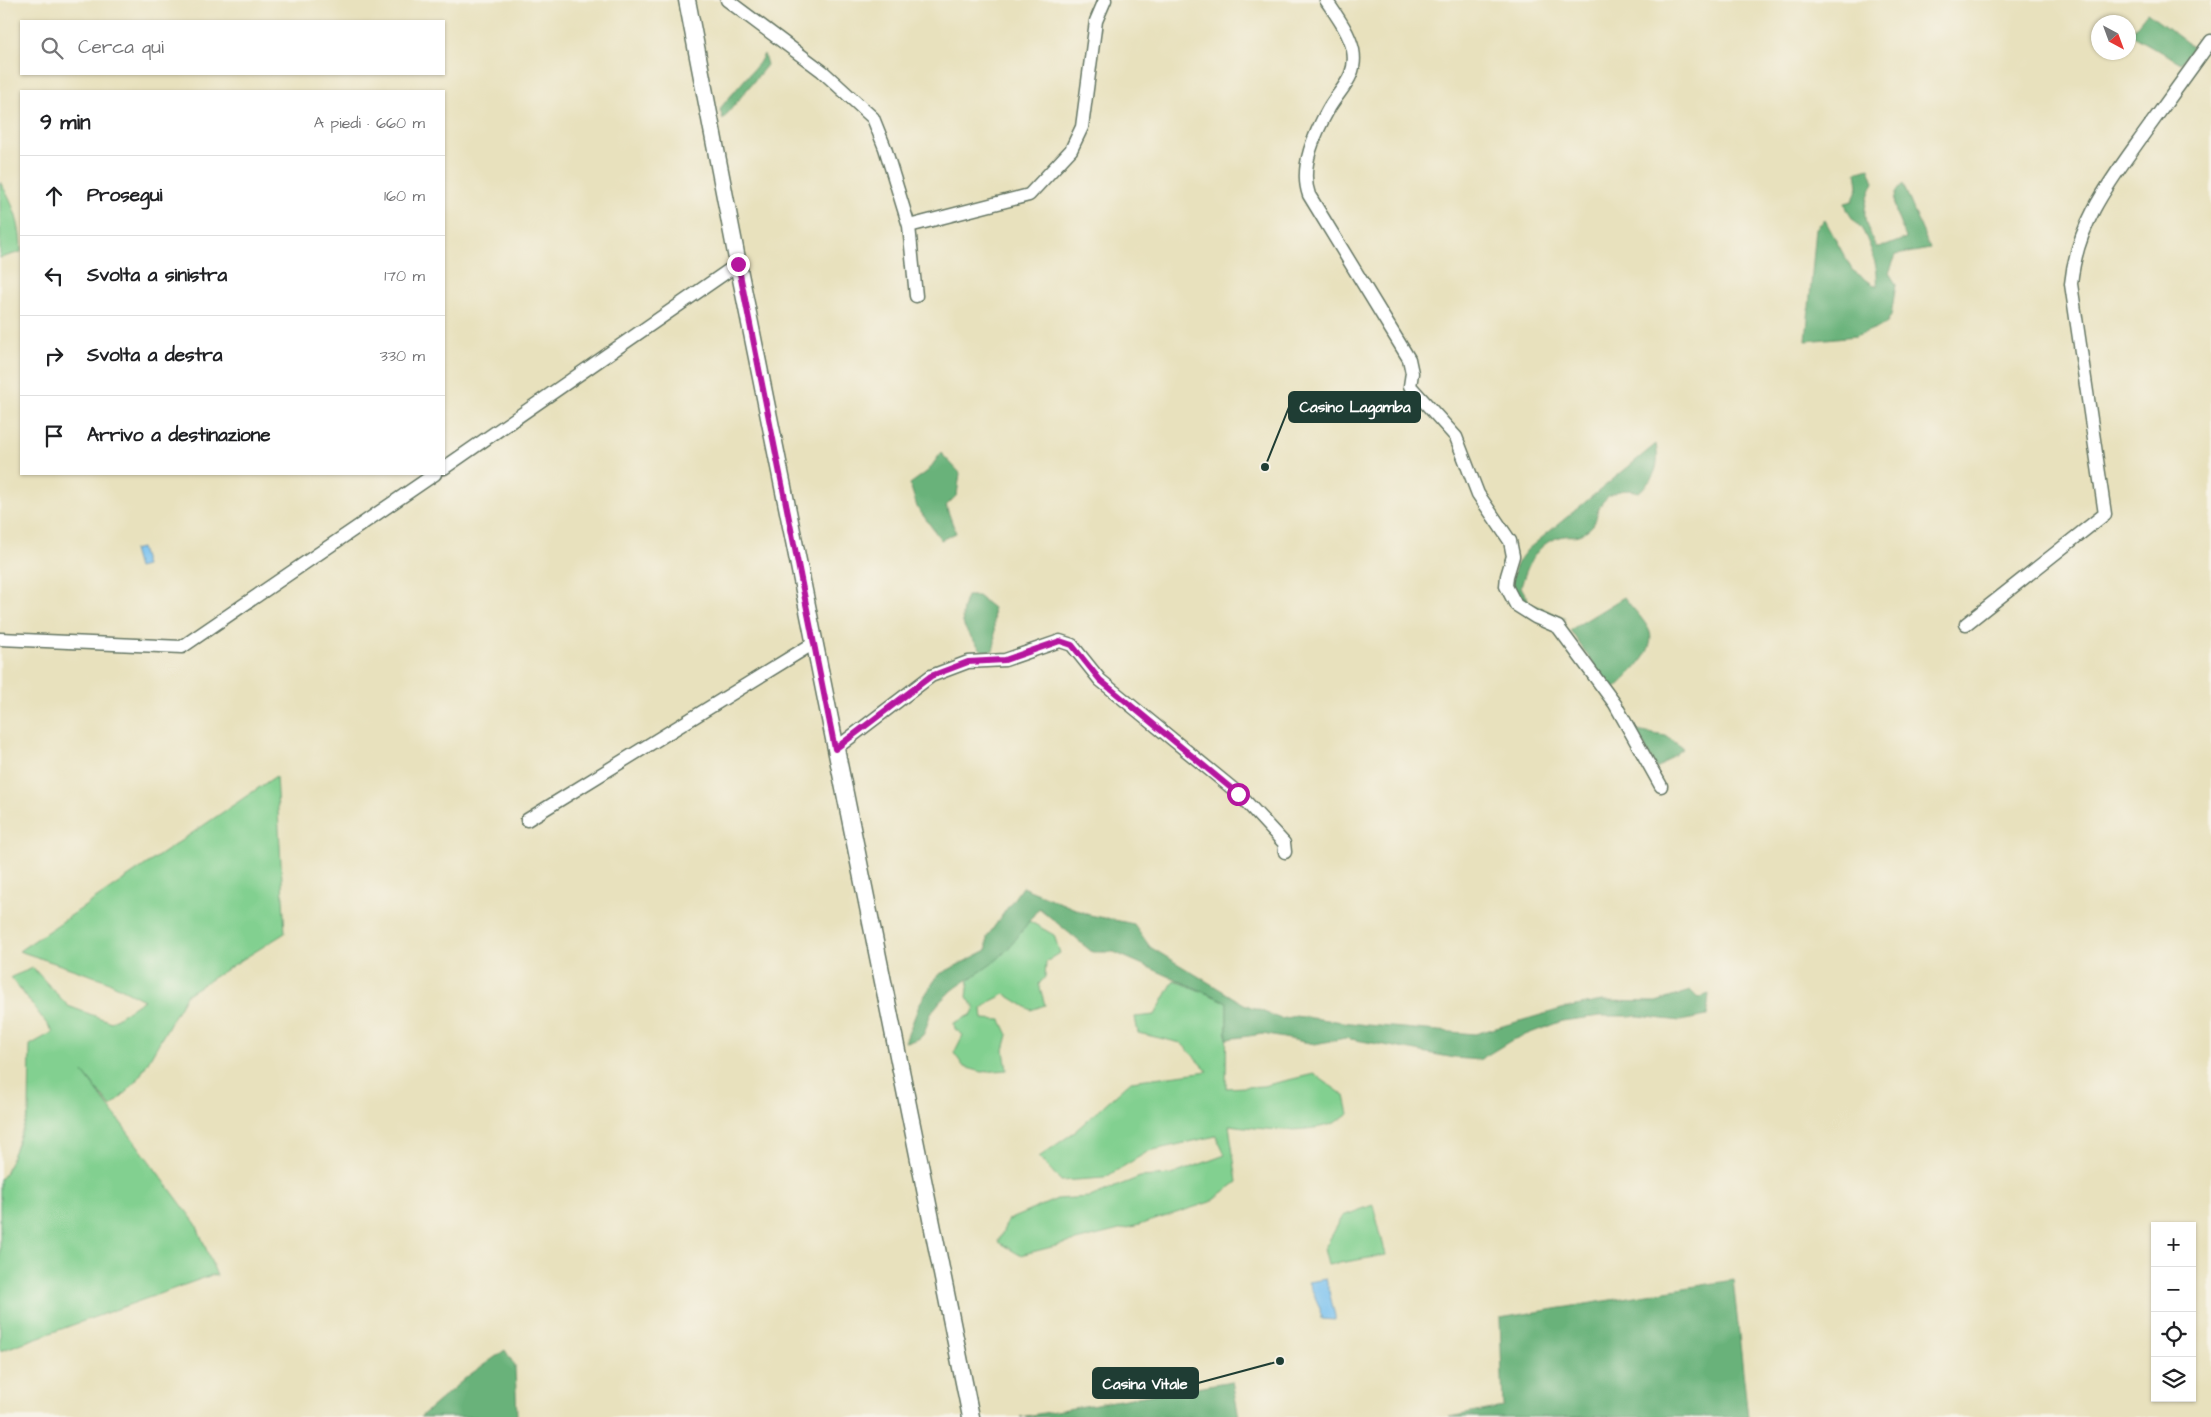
<!DOCTYPE html>
<html lang="it">
<head>
<meta charset="utf-8">
<style>
	:root { --surface:#fff; --page:#f6f6f6; --text:#202124; --muted:#757577; --line:#e0e0e0 }
	body { margin:0; font-family:"Architects Daughter",sans-serif; background:var(--page); color:var(--text) }
	.controls { position:absolute; right:15px; bottom:15px; display:grid; overflow:hidden; border-radius:0px; box-shadow:0 1px 4px #0004 }
	.controls button { width:45px; height:45px; display:grid; place-items:center; padding:0; border:0; border-bottom:1px solid var(--line); background:var(--surface); color:var(--text); font:25px sans-serif }
	.compass { position:absolute; left:2091px; top:15px; width:45px; height:45px; border-radius:50%; background:var(--surface); box-shadow:0 1px 4px #0004; rotate:139deg }
	.stop { position:absolute; width:15px; height:15px; margin:-11px; border:4px solid #b5179e; border-radius:50%; background:#fff }
	.stop.end { background:#b5179e; border-color:#fff; box-shadow:0 1px 5px #0008 }
	.list { margin:0; padding:0; list-style:none }
	h2 { display:flex; justify-content:space-between; align-items:center; height:65px; margin:0; padding:0 20px; font-size:21px }
	h2 small { font-size:16px; font-weight:400; color:var(--muted) }
	.list li { display:grid; grid-template-columns:32px 1fr auto; gap:15px; align-items:center; box-sizing:border-box; height:80px; padding:0 20px; border-top:1px solid var(--line) }
	.list b { display:block; font-size:19px; white-space:nowrap }
	.list em { font-size:16px; font-style:normal; color:var(--muted) }
	.icon { flex:none; width:28px; height:28px; fill:none; stroke:currentColor; stroke-width:2; stroke-linecap:round; stroke-linejoin:round }
	.map { position:relative; flex:none; width:2211px; height:1417px; overflow:hidden }
	.search { position:absolute; background:var(--surface); box-shadow:0 1px 4px #0004; left:20px; top:20px; width:425px; height:55px; display:flex; align-items:center; gap:12px; box-sizing:border-box; padding:0 18px; border-radius:0px; color:var(--muted); font-size:19px }
	.panel { position:absolute; background:var(--surface); box-shadow:0 1px 4px #0004; left:20px; top:90px; width:425px; height:385px; border-radius:0px }
	.map>svg:first-child { display:block }
	.green { fill:#82d090; stroke:#508662 }
	.forest { fill:#69b27a; stroke:#447857 }
	.water { fill:#78c1f0; stroke:#4c7f92 }
	.lines { fill:none; stroke-linecap:round; stroke-linejoin:round }
	.minor-casing { stroke:#657664; stroke-width:15 }
	.major-casing { stroke:#657664; stroke-width:19 }
	.minor { stroke:#fff; stroke-width:12 }
	.major { stroke:#fff; stroke-width:16 }
	.route { stroke:#b5179e; stroke-width:6 }
	.leader { fill:none; stroke:#1f3d34; stroke-width:2 }
	.callout-dot { fill:#1f3d34; stroke:#f7f3e8; stroke-width:2 }
	.callout { fill:#1f3d34; stroke:#1f3d34; stroke-width:2 }
	.callout-label { font-size:15px; text-anchor:middle; font-weight:bold; fill:#fff }
</style>
</head>
<body>
<div class="map">
<svg width="2211" height="1417" viewBox="0 0 2211 1417">
	<rect width="100%" height="100%" fill="#f7f3e8"/>
	<filter id="ink" filterUnits="userSpaceOnUse"><feTurbulence type="fractalNoise" baseFrequency=".02" numOctaves="2"/><feDisplacementMap in="SourceGraphic" scale="10" xChannelSelector="R" yChannelSelector="G"/><feConvolveMatrix kernelMatrix="1 2 1 2 8 2 1 2 1" color-interpolation-filters="sRGB"/></filter>
	<filter id="wash" filterUnits="userSpaceOnUse"><feTurbulence type="fractalNoise" baseFrequency=".0096" numOctaves="4" result="noise"/><feDisplacementMap in="SourceGraphic" scale="20" xChannelSelector="R" yChannelSelector="G"/><feGaussianBlur stdDeviation="1.12" result="paint"/><feColorMatrix in="noise" values="0 0 0 0 0 0 0 0 0 0 0 0 0 0 0 0 0 1.4 0 .05"/><feComposite in="paint" operator="in"/></filter>
	<g filter="url(#wash)">
		<rect width="100%" height="100%" fill="#e8e1bd"/>
		<path class="green" d="M0 182C14 204 21 226 21 252L0 258Z
			M276 776 285 933 187 994 137 1081 111 1107 83 1072 196 1224 217 1276 212 1275 0 1351V1179L6 1172 29 1113 30 1045 53 1032 11 977 33 968 68 1006 111 1022 144 1000 105 980 19 951Z
			M1029 921 1054 935 1060 953 1046 962 1045 977 1039 984 1045 1005 1031 1010 1005 994 991 1001 982 1009 983 1019 1001 1020 1008 1035 1004 1050 1007 1070 982 1072 964 1067 954 1053 963 1035 955 1029 954 1023 971 1015 975 1008 967 997 969 980 1001 956Z
			M1174 980 1227 1002 1226 1088 1263 1086 1314 1074 1345 1096 1349 1114C1344 1117 1338 1122 1332 1124 1300 1134 1262 1129 1229 1125L1237 1182 1210 1202 1139 1225 1020 1255 998 1242 1008 1220 1057 1199 1090 1197 1140 1177 1171 1175 1225 1155 1216 1136 1149 1151 1104 1178 1061 1181 1039 1157 1073 1133 1131 1081 1208 1071 1181 1043 1138 1033 1135 1017 1155 1015Z
			M1373 1205 1386 1255 1328 1265 1324 1249 1343 1216Z"/>
		<path class="forest" d="M2147 13 2193 47 2181 63 2130 34Z
			M764 54 767 65 723 119 720 110 722 106 759 63Z
			M1869 168 1874 182C1861 211 1862 218 1876 247L1886 246 1906 238C1900 222 1885 198 1903 184L1930 249 1896 255 1889 273 1896 284 1891 315 1886 324 1856 336 1806 341 1816 228 1825 220 1852 270 1877 287C1879 269 1872 250 1864 233 1857 220 1850 221 1845 203L1853 201 1858 186 1856 172Z
			M1656 444C1660 466 1655 478 1639 492 1622 487 1606 492 1598 510 1596 516 1596 523 1591 527 1574 541 1575 533 1559 537 1536 544 1527 566 1521 587L1530 603 1566 619C1525 613 1492 589 1528 549Z
			M941 453 960 473 957 495 946 506 956 533 941 540 917 507 910 484 928 471Z
			M967 596H978L993 608 995 642 993 651H982C965 629 956 624 967 596Z
			M1624 597C1631 607 1642 617 1648 628 1661 649 1626 678 1612 691L1570 630Z
			M1636 731 1666 736 1683 748 1657 769Z
			M1022 887 1090 915 1134 924 1150 947 1244 1004 1281 1019 1295 1016 1367 1025 1475 1034 1565 1008 1602 1001 1656 1002 1691 991 1698 998 1709 994 1707 1016 1680 1021 1639 1016H1600L1562 1021 1512 1040 1479 1060 1455 1058 1345 1038 1315 1044 1263 1034 1227 1039V1002L1114 952H1092L1039 908C1026 924 1015 943 1000 957 979 976 951 985 934 1009 922 1025 932 1040 905 1042L920 1003 938 975 987 950V937Z
			M1733 1280 1748 1417H1449L1503 1407 1500 1318Z
			M505 1350 515 1366 517 1417H420L468 1376Z
			M1232 1381 1239 1417H1020Z"/>
		<path class="water" d="M141 548 146 566 138 568 133 550Z
			M1326 1279 1335 1316V1320L1321 1319 1320 1308 1308 1282Z"/>
	</g>
	<g filter="url(#ink)">
		<g class="lines">
			<defs>
				<path id="minor" d="M727 0 822 71 873 118 885 148 909 226 916 296
					M1326 0C1336 15 1349 32 1353 50 1358 76 1341 88 1329 108 1315 133 1299 167 1309 195L1409 359 1412 373 1410 386 1456 437 1478 494 1510 541 1513 556 1507 576 1506 586 1516 605 1535 617 1558 627 1615 704 1661 786
					M909 226 1029 195 1071 150 1082 127 1096 21 1105 0
					M444 468 738 264
					M1966 624 2105 514 2071 284C2077 222 2111 180 2146 131 2168 101 2189 71 2211 41
					M0 639 182 647 435 474
					M835 749 931 676 968 662 1005 660 1060 641 1072 645 1100 680 1238 793 1284 843 1285 852
					M527 820 814 643"/>
				<path id="major" d="M687 0 738 264 971 1417"/>
			</defs>
			<use href="#minor" class="minor-casing"/>
			<use href="#major" class="major-casing"/>
			<use href="#minor" class="minor"/>
			<use href="#major" class="major"/>
		</g>
	</g>
	<g class="lines" filter="url(#ink)">
		<path class="route" d="M738 264 835 749 931 676 968 662 1005 660 1060 641 1072 645 1100 680 1238 794"/>
	</g>
	<path class="leader" d="M1265 467L1289 407M1280 1361L1198 1383"/>
	<g class="callout-dot">
		<circle cx="1265" cy="467" r="5"/>
		<circle cx="1280" cy="1361" r="5"/>
	</g>
	<g class="callout">
		<rect x="1289" y="392" width="131" height="30" rx="5"/>
		<rect x="1093" y="1368" width="105" height="30" rx="5"/>
	</g>
	<g class="callout-label">
		<text x="1355" y="412">Casino Lagamba</text>
		<text x="1145" y="1389">Casina Vitale</text>
	</g>
</svg>
<div class="controls">
<button>+</button>
<button>−</button>
<button><svg class="icon" aria-label="locate" viewBox="0 0 24 24"><circle cx="12" cy="12" r="6"/><path d="M12 2v4M12 18v4M2 12h4M18 12h4"/></svg></button>
<button><svg class="icon" aria-label="layers" viewBox="0 0 24 24"><path d="M12 4l9 5-9 5-9-5zM3 14l9 5 9-5"/></svg></button>
</div>
<svg class="compass" viewBox="-18 -18 36 36"><path d="M0-13l5 13h-10z" fill="#e53935"/><path d="M0 13l5-13h-10z" fill="#757577"/></svg>
<div class="stop" style="left:1238px;top:794px"></div>
<div class="stop end" style="left:738px;top:264px"></div>
<div class="search"><svg class="icon" aria-label="search" viewBox="0 0 24 24"><circle cx="10" cy="10" r="6"/><path d="M15 15l6 6"/></svg>Cerca qui</div>
<section class="panel">
<h2>9 min<small>A piedi · 660 m</small></h2>
<ul class="list">
<li><svg class="icon" aria-label="ahead" viewBox="0 0 24 24"><path d="M12 20V5M6 11l6-6 6 6"/></svg><div><b>Prosegui</b></div><em>160 m</em></li>
<li><svg class="icon" aria-label="left" viewBox="0 0 24 24"><path d="M17 20v-9H6M10 6l-5 5 5 5"/></svg><div><b>Svolta a sinistra</b></div><em>170 m</em></li>
<li><svg class="icon" aria-label="right" viewBox="0 0 24 24"><path d="M7 20v-9h11M14 6l5 5-5 5"/></svg><div><b>Svolta a destra</b></div><em>330 m</em></li>
<li><svg class="icon" aria-label="arrive" viewBox="0 0 24 24"><path d="M6 21V4h12l-3 4 3 4H6"/></svg><div><b>Arrivo a destinazione</b></div></li>
</ul>
</section>
</div>
</body>
</html>
